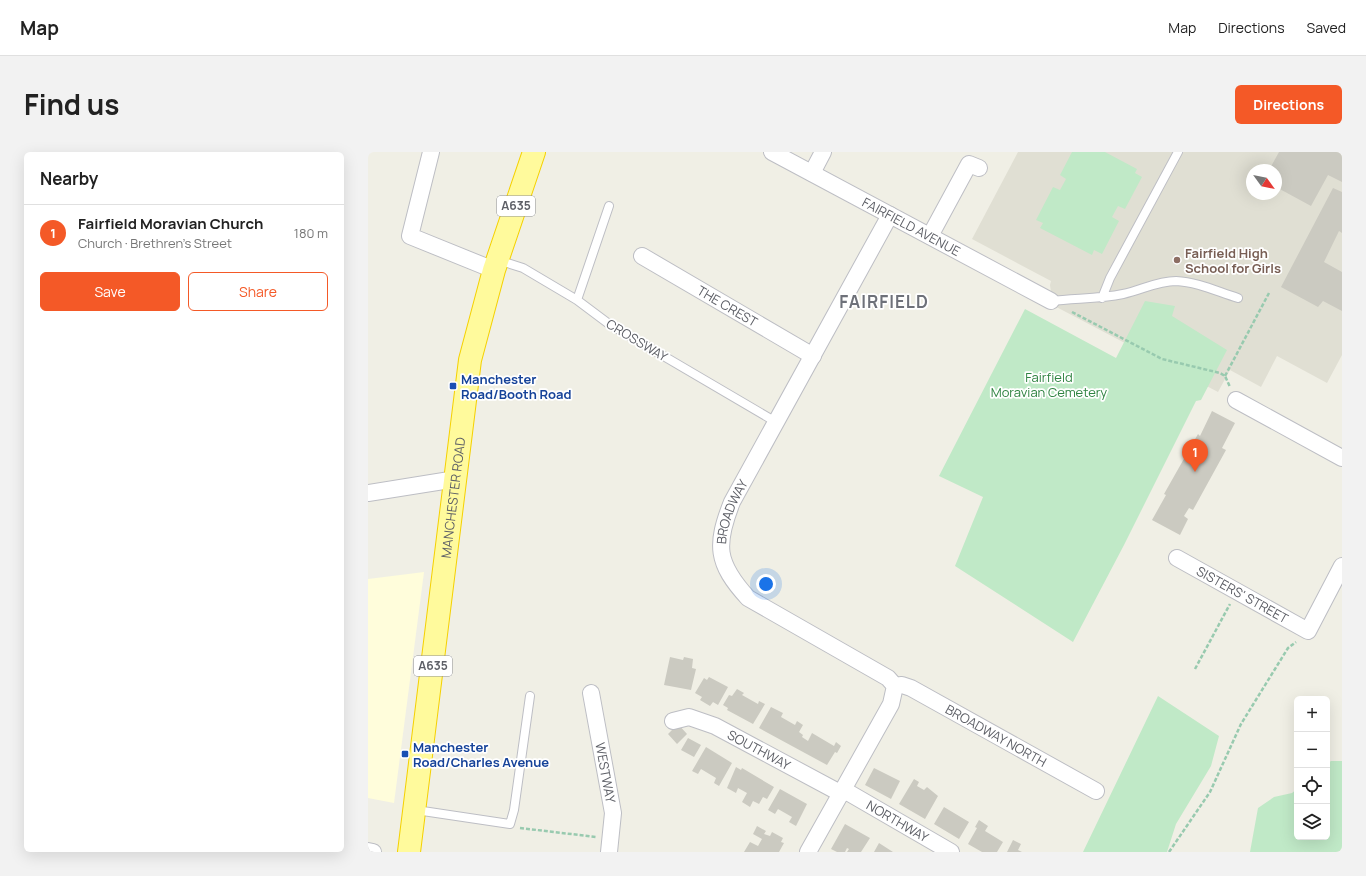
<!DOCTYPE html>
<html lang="en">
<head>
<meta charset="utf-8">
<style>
	:root { --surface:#fff; --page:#f2f2f2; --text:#222; --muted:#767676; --line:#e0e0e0; --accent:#f45927 }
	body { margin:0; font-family:Manrope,sans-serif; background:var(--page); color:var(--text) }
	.controls { position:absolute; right:12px; bottom:12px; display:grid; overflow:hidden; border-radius:6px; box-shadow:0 4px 16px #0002 }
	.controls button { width:36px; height:36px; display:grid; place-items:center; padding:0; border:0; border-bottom:1px solid var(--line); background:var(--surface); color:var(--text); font:20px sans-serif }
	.compass { position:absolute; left:878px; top:12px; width:36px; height:36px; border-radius:50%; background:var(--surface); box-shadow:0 4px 16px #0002; rotate:123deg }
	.you { position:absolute; left:398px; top:432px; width:14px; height:14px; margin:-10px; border:3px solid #fff; border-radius:50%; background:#1a73e8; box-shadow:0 0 0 6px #1a73e833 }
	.badge { display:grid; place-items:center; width:26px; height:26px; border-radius:50%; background:var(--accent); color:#fff; font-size:13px; font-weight:700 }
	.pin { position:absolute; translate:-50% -33px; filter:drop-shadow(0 1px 2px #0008) }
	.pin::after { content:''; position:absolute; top:21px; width:14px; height:12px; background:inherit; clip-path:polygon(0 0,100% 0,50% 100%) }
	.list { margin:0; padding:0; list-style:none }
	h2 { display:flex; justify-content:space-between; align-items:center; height:52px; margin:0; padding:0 16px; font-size:17px }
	h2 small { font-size:13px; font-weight:400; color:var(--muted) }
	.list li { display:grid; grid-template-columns:26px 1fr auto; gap:12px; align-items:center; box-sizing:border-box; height:56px; padding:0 16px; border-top:1px solid var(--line) }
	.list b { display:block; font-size:15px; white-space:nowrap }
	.list p { margin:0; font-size:13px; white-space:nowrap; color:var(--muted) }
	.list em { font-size:13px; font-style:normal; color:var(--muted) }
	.actions { display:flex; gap:8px; padding:12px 16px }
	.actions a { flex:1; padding:9px 0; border:1px solid var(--accent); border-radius:6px; text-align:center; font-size:14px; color:var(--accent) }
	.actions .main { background:var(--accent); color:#fff }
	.icon { flex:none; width:22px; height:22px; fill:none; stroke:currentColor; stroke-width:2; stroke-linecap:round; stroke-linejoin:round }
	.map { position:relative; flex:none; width:974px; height:700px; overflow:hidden; border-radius:6px }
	header { display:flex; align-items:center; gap:24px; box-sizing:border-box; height:56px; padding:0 20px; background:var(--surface); border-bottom:1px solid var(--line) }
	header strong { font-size:19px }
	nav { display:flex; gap:22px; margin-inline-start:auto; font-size:14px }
	.intro { display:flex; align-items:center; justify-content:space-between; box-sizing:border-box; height:96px; padding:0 24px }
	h1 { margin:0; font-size:28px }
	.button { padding:10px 18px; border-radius:6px; background:var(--accent); color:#fff; font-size:14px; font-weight:700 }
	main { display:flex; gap:24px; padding:0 24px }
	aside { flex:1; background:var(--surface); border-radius:6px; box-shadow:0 4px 16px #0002 }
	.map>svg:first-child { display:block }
	.commercial { fill:#fffddb }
	.education { fill:#e0dfd3; fill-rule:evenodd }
	.green { fill:#c0e9c7 }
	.building { fill:#cbcac1 }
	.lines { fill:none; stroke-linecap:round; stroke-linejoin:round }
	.service-casing { stroke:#bdbec4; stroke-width:10 }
	.minor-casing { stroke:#bdbec4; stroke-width:18 }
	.trunk-casing { stroke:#f5d100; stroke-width:24 }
	.path { stroke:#98caaf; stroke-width:2.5; stroke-dasharray:4 2; stroke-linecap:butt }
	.service { stroke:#fff; stroke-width:8 }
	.minor { stroke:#fff; stroke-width:16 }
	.trunk { stroke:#fffa9c; stroke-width:22 }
	.education-dot { fill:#8d6e63; stroke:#fff; stroke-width:1.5 }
	.transit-dot { fill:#1a4fb4; stroke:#fff; stroke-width:1.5 }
	.labels { text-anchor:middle; stroke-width:3.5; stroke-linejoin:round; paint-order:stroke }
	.shield { fill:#fff; stroke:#8e8f94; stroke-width:1 }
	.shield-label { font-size:12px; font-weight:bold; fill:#5d5f66 }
	.street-label { font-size:13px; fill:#5d5f66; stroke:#fff }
	.education-label { font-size:13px; font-weight:bold; fill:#785e54; stroke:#fff; text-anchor:start }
	.park-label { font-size:13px; fill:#2f8341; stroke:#fff }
	.transit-label { font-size:13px; font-weight:bold; fill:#164399; stroke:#fff; text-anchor:start }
	.district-label { font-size:17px; font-weight:bold; letter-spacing:1px; fill:#6e7179; stroke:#fff }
</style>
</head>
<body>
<header>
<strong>Map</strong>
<nav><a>Map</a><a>Directions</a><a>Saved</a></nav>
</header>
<div class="intro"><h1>Find us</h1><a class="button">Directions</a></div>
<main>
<aside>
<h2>Nearby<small></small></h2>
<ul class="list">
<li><span class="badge">1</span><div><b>Fairfield Moravian Church</b><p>Church · Brethren's Street</p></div><em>180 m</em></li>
</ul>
<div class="actions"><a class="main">Save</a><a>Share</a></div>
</aside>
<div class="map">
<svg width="974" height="700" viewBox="0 0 974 700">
	<rect width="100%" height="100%" fill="#f0efe5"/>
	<path class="commercial" d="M56 420 26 651 0 646V427Z"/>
	<path class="education" d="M650 0H974V203L959 231 909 204 893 235 862 218 850 240 677 149 683 140 682 133 683 129 604 87ZM884 18H908V42H884Z"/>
	<path class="green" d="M704 0H737L769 17 767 21 774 25 757 57 750 54 744 65 751 69 734 102 726 98 724 103 672 76 675 71 668 68 685 35 692 38 698 27 692 23Z
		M777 149 807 154 804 164 859 198 833 248 828 249 756 393 705 490 587 414 615 345 571 324 657 157 748 206Z
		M790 544 851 584 843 614 808 672 799 700H715Z
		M963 609H974V700H882L890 656 906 645 924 641 929 637V685H959V612Z"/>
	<path class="building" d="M911 0H974V30L960 23 943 54 908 35V18H901Z
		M965 36 974 40V81L971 79 956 110 974 120V159L955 149 950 155 913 135Z
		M844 259 867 271 854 296 858 298 825 358 821 356 816 364 820 367 812 383 784 368 798 343 796 342 830 282 832 284Z
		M302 505 315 508 316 505 325 507 324 516 328 517 323 538 296 533Z
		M341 525 360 535 350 553 345 550 342 554 332 548 334 545 327 541 336 526 339 528Z
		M369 537 376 541 374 543 390 552 391 549 397 552 385 572 359 558 360 556 355 553 361 543 364 544Z
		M403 555 415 561 413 565 427 573 429 569 435 573 431 580 435 583 434 585 440 589 444 581 466 594 468 590 473 594 469 601 467 600 459 613 391 576Z
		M310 572 319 582 309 592 300 582Z
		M320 586 333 593 326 605 313 598Z
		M338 595 364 611 351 634 346 631 348 626 333 617 330 622 324 619Z
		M368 615 373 618 374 616 406 635 399 647 395 645 391 652 385 649 382 655 374 650 379 641 370 636 368 641 359 636Z
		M506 616 532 629 523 647 497 633Z
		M546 627 551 630 549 634 556 638 559 635 570 644 557 667 531 652Z
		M412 637 439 652 428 674 421 670 424 665 410 657 407 662 400 658Z
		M576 655 601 670 591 687 566 672Z
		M611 668 620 674 617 679 635 690 629 700H614L600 692 609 676 607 675Z
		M477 672 502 686 493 700H479L481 697 479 696 477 700H469L463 697Z
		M389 674 398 679 396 682 402 684 404 680 415 686 413 690 416 691 411 700H376L382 690 390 694 394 687 385 682Z
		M645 688 653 692 650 698 654 700H639Z
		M511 691 525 700H506Z"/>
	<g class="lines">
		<defs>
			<path id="service" d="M130 108 155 116 209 148 241 172 408 270
				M734 146 742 126 810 0
				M209 148 241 54
				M683 149C707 146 731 147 755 142 774 138 789 129 808 129 830 130 850 140 870 146
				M48 658 142 672 146 658 162 544"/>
			<g id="minor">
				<path d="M63 0 42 84 126 118"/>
				<path id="s1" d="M404 0 683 149"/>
				<path d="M444 21 455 0"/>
				<path d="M562 84 601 12 611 16"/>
				<path id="s2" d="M274 104 445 204"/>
				<path d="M868 248 974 306"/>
				<path d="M0 341 88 327"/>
				<path id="s3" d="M809 406 940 479 974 414"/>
				<path id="s4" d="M527 534 534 533 543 536 728 639"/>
				<path id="s5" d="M223 541 245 661 241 700"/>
				<path id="s6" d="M305 569 321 565 347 574 474 642"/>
				<path id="s7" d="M476 638 583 700"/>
				<path d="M0 699 5 700"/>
				<path id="s8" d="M440 700 523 552 527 534 520 526 380 446C348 411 347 393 364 350L522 63"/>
			</g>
			<g id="trunk">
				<path id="s9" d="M41 700 102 208 126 118 166 0"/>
			</g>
		</defs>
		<use href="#service" class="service-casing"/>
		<use href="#minor" class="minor-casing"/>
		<use href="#trunk" class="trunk-casing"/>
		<path class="path" d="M704 160 794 207 852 221 857 224 862 235
			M857 224 901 141
			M827 517 862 452
			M152 676 228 685
			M801 700 842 640 873 572 920 496 928 490"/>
		<use href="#service" class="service"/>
		<use href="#minor" class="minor"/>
		<use href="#trunk" class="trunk"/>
	</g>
	<circle class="education-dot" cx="809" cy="108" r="4"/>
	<g class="transit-dot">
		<rect x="81" y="230" width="8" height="8" rx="2"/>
		<rect x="33" y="598" width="8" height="8" rx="2"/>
	</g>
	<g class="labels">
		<g class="shield">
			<rect x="129" y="44" width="38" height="20" rx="3"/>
			<rect x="46" y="504" width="38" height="20" rx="3"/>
		</g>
		<g class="shield-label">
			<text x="148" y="58">A635</text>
			<text x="65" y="518">A635</text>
		</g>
		<g class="street-label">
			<text dy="5" stroke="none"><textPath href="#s1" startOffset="158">FAIRFIELD AVENUE</textPath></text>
			<text dy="5" stroke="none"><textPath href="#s2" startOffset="99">THE CREST</textPath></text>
			<text transform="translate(269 188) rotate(31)" y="5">CROSSWAY</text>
			<text dy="5" stroke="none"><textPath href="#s9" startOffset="357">MANCHESTER ROAD</textPath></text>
			<text dy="5" stroke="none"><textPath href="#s8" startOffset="456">BROADWAY</textPath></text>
			<text dy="5" stroke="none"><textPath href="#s3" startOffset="75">SISTERS' STREET</textPath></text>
			<text dy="5" stroke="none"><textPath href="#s4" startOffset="114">BROADWAY NORTH</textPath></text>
			<text dy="5" stroke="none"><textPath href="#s6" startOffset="94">SOUTHWAY</textPath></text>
			<text dy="5" stroke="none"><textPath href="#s5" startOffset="81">WESTWAY</textPath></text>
			<text dy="5" stroke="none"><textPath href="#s7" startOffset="62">NORTHWAY</textPath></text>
		</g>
		<g class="education-label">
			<text x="817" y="106">Fairfield High<tspan x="817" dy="15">School for Girls</tspan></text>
		</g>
		<g class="park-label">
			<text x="681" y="230">Fairfield<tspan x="681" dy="15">Moravian Cemetery</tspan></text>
		</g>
		<g class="transit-label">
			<text x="93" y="232">Manchester<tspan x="93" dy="15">Road/Booth Road</tspan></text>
			<text x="45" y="600">Manchester<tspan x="45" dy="15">Road/Charles Avenue</tspan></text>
		</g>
		<g class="district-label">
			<text x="516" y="156">FAIRFIELD</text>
		</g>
	</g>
</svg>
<div class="controls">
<button>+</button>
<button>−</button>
<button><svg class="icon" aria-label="locate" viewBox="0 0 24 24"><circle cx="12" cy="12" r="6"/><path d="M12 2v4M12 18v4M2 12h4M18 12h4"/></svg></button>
<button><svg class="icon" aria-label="layers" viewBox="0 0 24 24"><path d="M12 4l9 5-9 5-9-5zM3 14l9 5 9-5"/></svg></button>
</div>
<svg class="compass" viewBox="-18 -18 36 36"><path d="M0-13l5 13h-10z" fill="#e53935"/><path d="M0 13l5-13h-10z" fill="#767676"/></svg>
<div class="you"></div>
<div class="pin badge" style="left:827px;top:320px">1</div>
</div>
</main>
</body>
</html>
